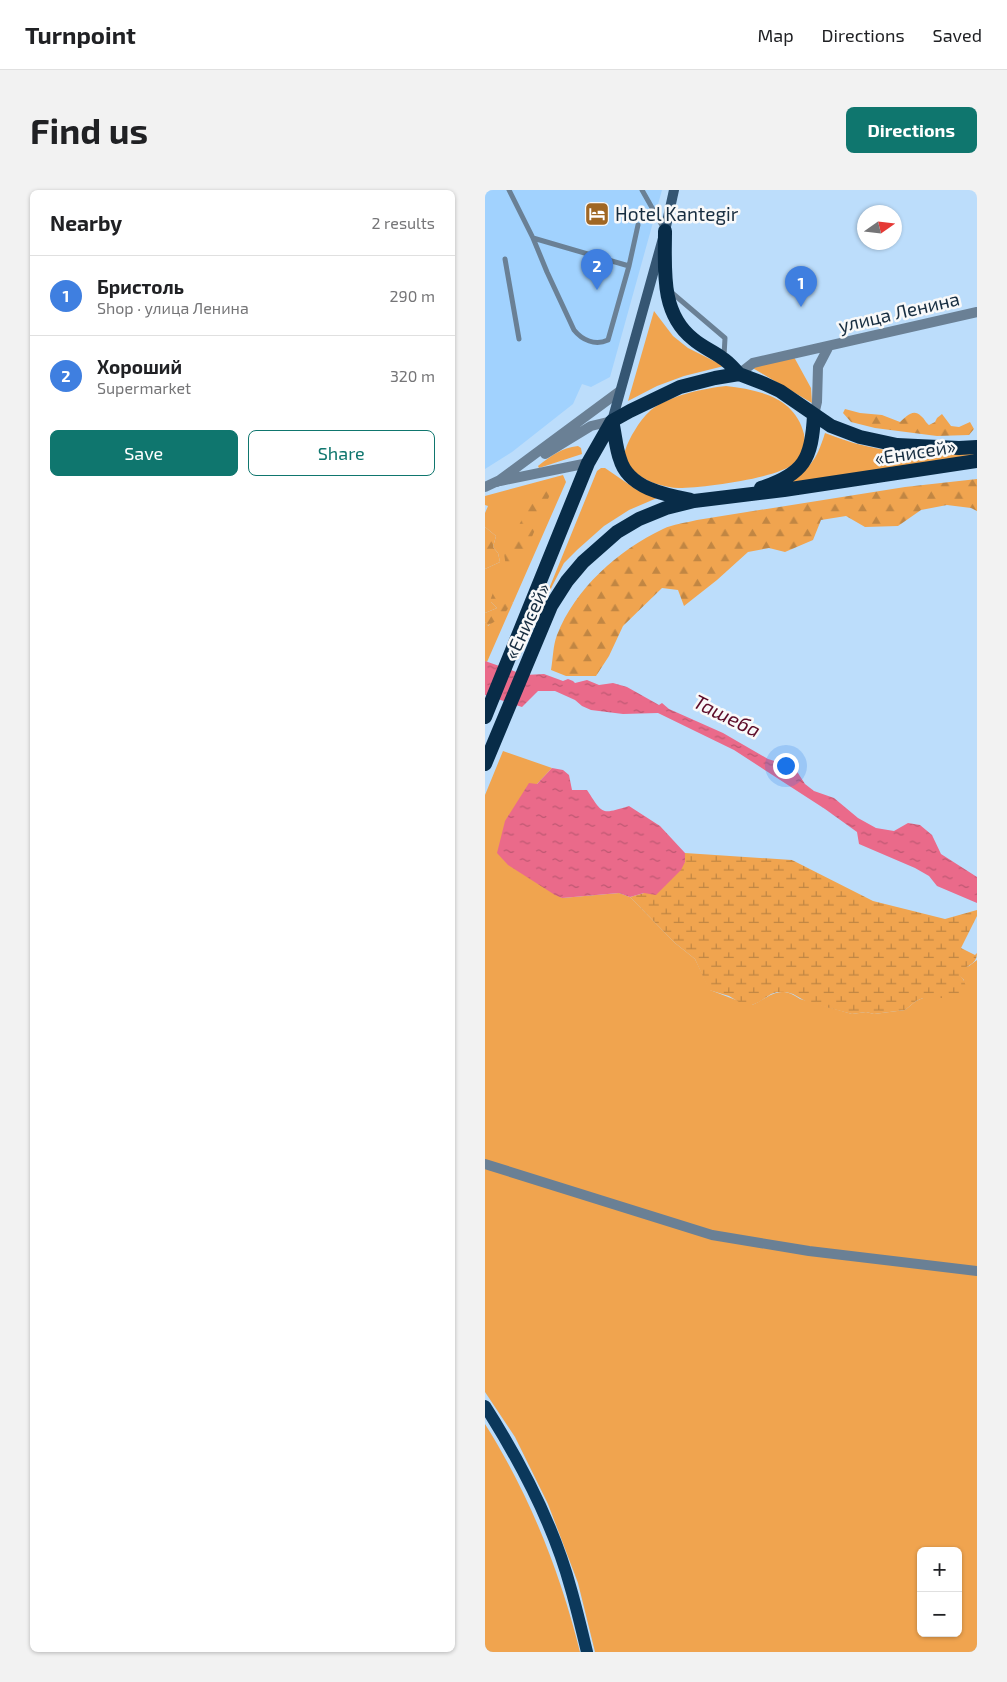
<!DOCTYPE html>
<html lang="en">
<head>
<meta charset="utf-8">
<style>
	:root { --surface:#fff; --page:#f2f2f2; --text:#202124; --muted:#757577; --line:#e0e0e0; --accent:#0f766e }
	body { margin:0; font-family:"Exo 2",sans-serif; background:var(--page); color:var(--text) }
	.controls { position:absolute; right:15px; bottom:15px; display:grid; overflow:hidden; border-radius:8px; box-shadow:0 1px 4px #0004 }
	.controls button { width:45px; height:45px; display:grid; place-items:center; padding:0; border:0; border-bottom:1px solid var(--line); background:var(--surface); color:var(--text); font:25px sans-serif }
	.compass { position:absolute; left:372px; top:15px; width:45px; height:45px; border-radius:50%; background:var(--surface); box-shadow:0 1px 4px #0004; rotate:76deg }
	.you { position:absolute; left:300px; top:575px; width:18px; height:18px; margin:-12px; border:4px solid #fff; border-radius:50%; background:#1a73e8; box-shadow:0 0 0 8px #1a73e833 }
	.badge { display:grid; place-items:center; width:32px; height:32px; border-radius:50%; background:var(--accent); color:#fff; font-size:16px; font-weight:700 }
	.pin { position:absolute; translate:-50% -41px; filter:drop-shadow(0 1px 2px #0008) }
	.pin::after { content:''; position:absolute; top:26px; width:18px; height:15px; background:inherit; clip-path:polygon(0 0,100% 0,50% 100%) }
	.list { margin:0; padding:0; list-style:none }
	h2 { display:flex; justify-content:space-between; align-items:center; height:65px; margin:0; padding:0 20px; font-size:21px }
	h2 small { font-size:16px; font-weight:400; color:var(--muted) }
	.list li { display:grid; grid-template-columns:32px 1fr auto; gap:15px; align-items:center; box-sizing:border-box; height:80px; padding:0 20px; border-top:1px solid var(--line) }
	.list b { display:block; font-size:19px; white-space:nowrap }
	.list p { margin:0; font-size:16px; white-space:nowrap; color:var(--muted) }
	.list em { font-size:16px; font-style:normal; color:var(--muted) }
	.actions { display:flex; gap:10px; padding:15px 20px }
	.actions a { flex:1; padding:11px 0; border:1px solid var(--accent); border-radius:8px; text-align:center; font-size:18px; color:var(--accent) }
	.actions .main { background:var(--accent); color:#fff }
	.map { position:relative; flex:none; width:492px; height:1462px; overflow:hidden; border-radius:8px }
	header { display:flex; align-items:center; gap:30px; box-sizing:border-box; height:70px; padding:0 25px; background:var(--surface); border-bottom:1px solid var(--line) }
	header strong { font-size:24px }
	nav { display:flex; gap:28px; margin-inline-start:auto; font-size:18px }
	.intro { display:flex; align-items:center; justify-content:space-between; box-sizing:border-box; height:120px; padding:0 30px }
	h1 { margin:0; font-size:35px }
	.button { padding:12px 22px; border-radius:8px; background:var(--accent); color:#fff; font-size:18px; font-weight:700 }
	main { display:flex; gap:30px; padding:0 30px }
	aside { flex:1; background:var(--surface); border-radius:8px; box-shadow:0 1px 4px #0004 }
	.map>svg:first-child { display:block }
	.built { fill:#a1d2fe }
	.grass { fill:#f0a44f; fill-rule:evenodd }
	.forest { fill:url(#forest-firs) }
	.wetland { fill:url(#wetland-marsh) }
	.water { fill:url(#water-ripples) }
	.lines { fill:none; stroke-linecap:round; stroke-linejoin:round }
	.service { stroke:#6a8095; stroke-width:5 }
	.minor { stroke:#6a8095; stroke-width:10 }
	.tertiary { stroke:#6a8095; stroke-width:10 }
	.secondary { stroke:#355673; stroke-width:10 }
	.primary { stroke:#0b385b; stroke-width:12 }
	.trunk { stroke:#082c48; stroke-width:14 }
	.labels { text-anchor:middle; stroke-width:5; stroke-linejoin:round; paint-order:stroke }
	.poi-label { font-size:19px; fill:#182e41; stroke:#f9f9f9; text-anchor:start }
	.street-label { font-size:19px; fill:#182e41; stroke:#f9f9f9 }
	.water-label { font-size:20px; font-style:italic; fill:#5d0c29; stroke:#f9f9f9 }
</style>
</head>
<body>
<header>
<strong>Turnpoint</strong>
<nav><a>Map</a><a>Directions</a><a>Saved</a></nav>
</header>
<div class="intro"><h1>Find us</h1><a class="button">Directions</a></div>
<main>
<aside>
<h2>Nearby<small>2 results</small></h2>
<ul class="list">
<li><span class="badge" style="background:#3f7fe0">1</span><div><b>Бристоль</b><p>Shop · улица Ленина</p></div><em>290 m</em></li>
<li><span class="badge" style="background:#3f7fe0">2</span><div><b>Хороший</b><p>Supermarket</p></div><em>320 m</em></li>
</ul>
<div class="actions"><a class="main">Save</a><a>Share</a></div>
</aside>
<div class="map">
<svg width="492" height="1462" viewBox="0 0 492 1462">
	<defs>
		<pattern id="forest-firs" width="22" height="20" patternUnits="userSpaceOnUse" patternTransform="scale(1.25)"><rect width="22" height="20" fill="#f0a44f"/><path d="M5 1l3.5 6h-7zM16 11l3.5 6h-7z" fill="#c18643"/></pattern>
		<pattern id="wetland-marsh" width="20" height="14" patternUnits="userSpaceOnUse" patternTransform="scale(1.25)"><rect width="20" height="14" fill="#f0a44f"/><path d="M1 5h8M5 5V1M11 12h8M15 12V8" fill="none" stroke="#c18643"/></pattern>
		<pattern id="water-ripples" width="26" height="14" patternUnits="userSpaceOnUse" patternTransform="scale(1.25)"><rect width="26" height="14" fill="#ea6a8a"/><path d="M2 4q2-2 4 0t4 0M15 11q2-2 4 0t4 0" fill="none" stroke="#bd5872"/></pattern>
	</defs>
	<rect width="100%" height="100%" fill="#bcddfb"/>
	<path class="built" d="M0 0H177L125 187 106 197 97 194 88 214 27 262 0 279Z"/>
	<path class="grass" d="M169 121 188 146 203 158 239 176 199 186 172 196 143 211Z
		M309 167 326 198 327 213 266 177Z
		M241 196C274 200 310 207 319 244 321 256 317 266 308 274 293 288 217 298 194 298 187 298 179 296 172 294 159 290 138 277 140 261 142 254 146 246 150 240 154 233 159 226 166 220 183 206 220 198 241 196Z
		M340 243C389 263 439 267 492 263V266L300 294C325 278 331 272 340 243Z
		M93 256 96 258 97 264 54 278 53 276C66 266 76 258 93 256Z
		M116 278H120L152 300 172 308 144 320 119 336 92 360 79 373 57 416 112 281Z
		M78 285 81 292 2 472 0 471V432L3 436 28 412H6L12 418 0 423V379L15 372 13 363 8 357 11 346 0 337V323L3 316 0 315V306Z
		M18 561 67 578 52 594 57 696 77 708 134 703 145 707 190 753 210 769 225 800C239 805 252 811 267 815 286 807 293 794 315 809L367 824 381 822 389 824 420 820 431 811 438 808H467L479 790 473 784 477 778 484 776 492 770V1462H110L93 1393 63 1314 30 1247 0 1202V605ZM436 1361H473V1443H436Z
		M0 1234C44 1304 75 1381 95 1462H0Z"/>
	<path class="forest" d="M360 219 375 223 397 225 415 232C421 227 428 218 436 226 440 229 440 232 444 235L450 232 452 228 457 224 466 236 474 237 485 232 489 239 484 245 452 246 390 238 366 232 358 223Z
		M492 289V321L486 318 462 315 436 320 413 336 380 337 361 326 336 330 328 350 300 362 284 358 263 362 232 390 199 416 193 400 177 398 138 436 124 466 111 486H81L66 480C68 469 68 455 72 445 90 399 133 360 178 339 188 334 201 333 212 330L420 297Z
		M55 296H62L66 302 35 375 21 377 19 363Z
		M0 337 11 346 8 357 13 363 15 372 0 379Z
		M9 400 20 403 28 412 16 428 2 436 0 432V423L12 418 5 411Z"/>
	<path class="wetland" d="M200 663 307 670 388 711 460 729 492 720V726L476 758 490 765 492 763C492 776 479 775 474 784 480 791 482 795 480 804L474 807 467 808H438L431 811 420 820 389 824 381 822 367 824 322 812 308 804 301 802H292L286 804 274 812 267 815H259L244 806 224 800 210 769 190 753 145 707 159 703 200 672Z"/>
	<path class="water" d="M0 471 40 485 59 484 78 491 83 489 88 491 90 493 102 490 114 495 128 493 142 497 174 515 177 513 184 519 238 543 283 569 306 576 313 583 320 594 329 601 349 608 373 628 391 638 409 641 423 633 435 635 447 645 456 664 492 687V713L452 696 444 686 430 678 374 654 372 642 340 619 249 560 173 523 138 524 106 520 97 516 90 510 70 501H53L37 517 0 505Z
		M67 578 78 580 84 585 87 600H102C118 624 115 625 144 616L175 636 200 663V672L196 680 171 705 159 703 145 707 134 703 77 708 70 705 23 675 12 663 20 631 44 593 52 594Z"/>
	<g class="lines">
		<path class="service" d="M24 0 48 48 62 82 89 140C97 150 110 156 123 150L144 76 153 35
			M157 0 179 39
			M48 48 144 76
			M20 69 34 149
			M186 102 240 148 239 166"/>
		<path class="minor" d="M254 184 268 173 492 122
			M329 225 332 212 333 177 344 156
			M0 974 227 1045 324 1061 492 1081"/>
		<path class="tertiary" d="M60 264 106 236 127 231
			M15 291 103 273
			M12 292 135 201
			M0 297 17 289"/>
		<path class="secondary" d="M127 231 180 41 189 0"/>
		<path class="primary" d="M0 1216C35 1271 69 1336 86 1399 92 1420 97 1441 102 1462"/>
		<path class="trunk" d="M180 41C180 79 175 123 208 149 217 157 228 161 237 168 244 172 249 179 254 184
			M127 231C130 243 131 259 135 269 143 298 180 305 206 310
			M276 298C319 284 327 269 329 225
			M0 527 103 273 127 231 145 221 195 197 230 188 254 184 280 194 295 201 346 236 375 247 412 255 474 258 492 257
			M0 574 66 416 82 391 98 372 132 342 154 329 181 318 209 311 299 300 492 271"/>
	</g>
	<defs>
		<symbol id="hotel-square" viewBox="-11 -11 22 22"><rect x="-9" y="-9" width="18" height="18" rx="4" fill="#a06724" stroke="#f9f9f9"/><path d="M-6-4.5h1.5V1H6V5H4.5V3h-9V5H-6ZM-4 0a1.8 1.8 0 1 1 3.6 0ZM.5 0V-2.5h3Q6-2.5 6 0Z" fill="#fff"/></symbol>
	</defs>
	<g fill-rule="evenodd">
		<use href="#hotel-square" x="98" y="10" width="28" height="28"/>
	</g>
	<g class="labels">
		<g class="poi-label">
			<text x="130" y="31">Hotel Kantegir</text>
		</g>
		<g class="street-label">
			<text transform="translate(414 122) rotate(-13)" y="7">улица Ленина</text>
			<text transform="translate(430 262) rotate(-9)" y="7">«Енисей»</text>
			<text transform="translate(42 431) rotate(-65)" y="7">«Енисей»</text>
		</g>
		<g class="water-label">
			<text transform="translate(242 526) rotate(26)" y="7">Ташеба</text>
		</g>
	</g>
</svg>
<div class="controls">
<button>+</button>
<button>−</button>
</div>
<svg class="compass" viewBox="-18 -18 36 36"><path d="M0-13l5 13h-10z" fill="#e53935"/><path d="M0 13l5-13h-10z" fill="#757577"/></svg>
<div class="you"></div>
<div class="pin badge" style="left:316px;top:117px;background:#3f7fe0">1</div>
<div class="pin badge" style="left:112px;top:100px;background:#3f7fe0">2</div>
</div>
</main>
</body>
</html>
